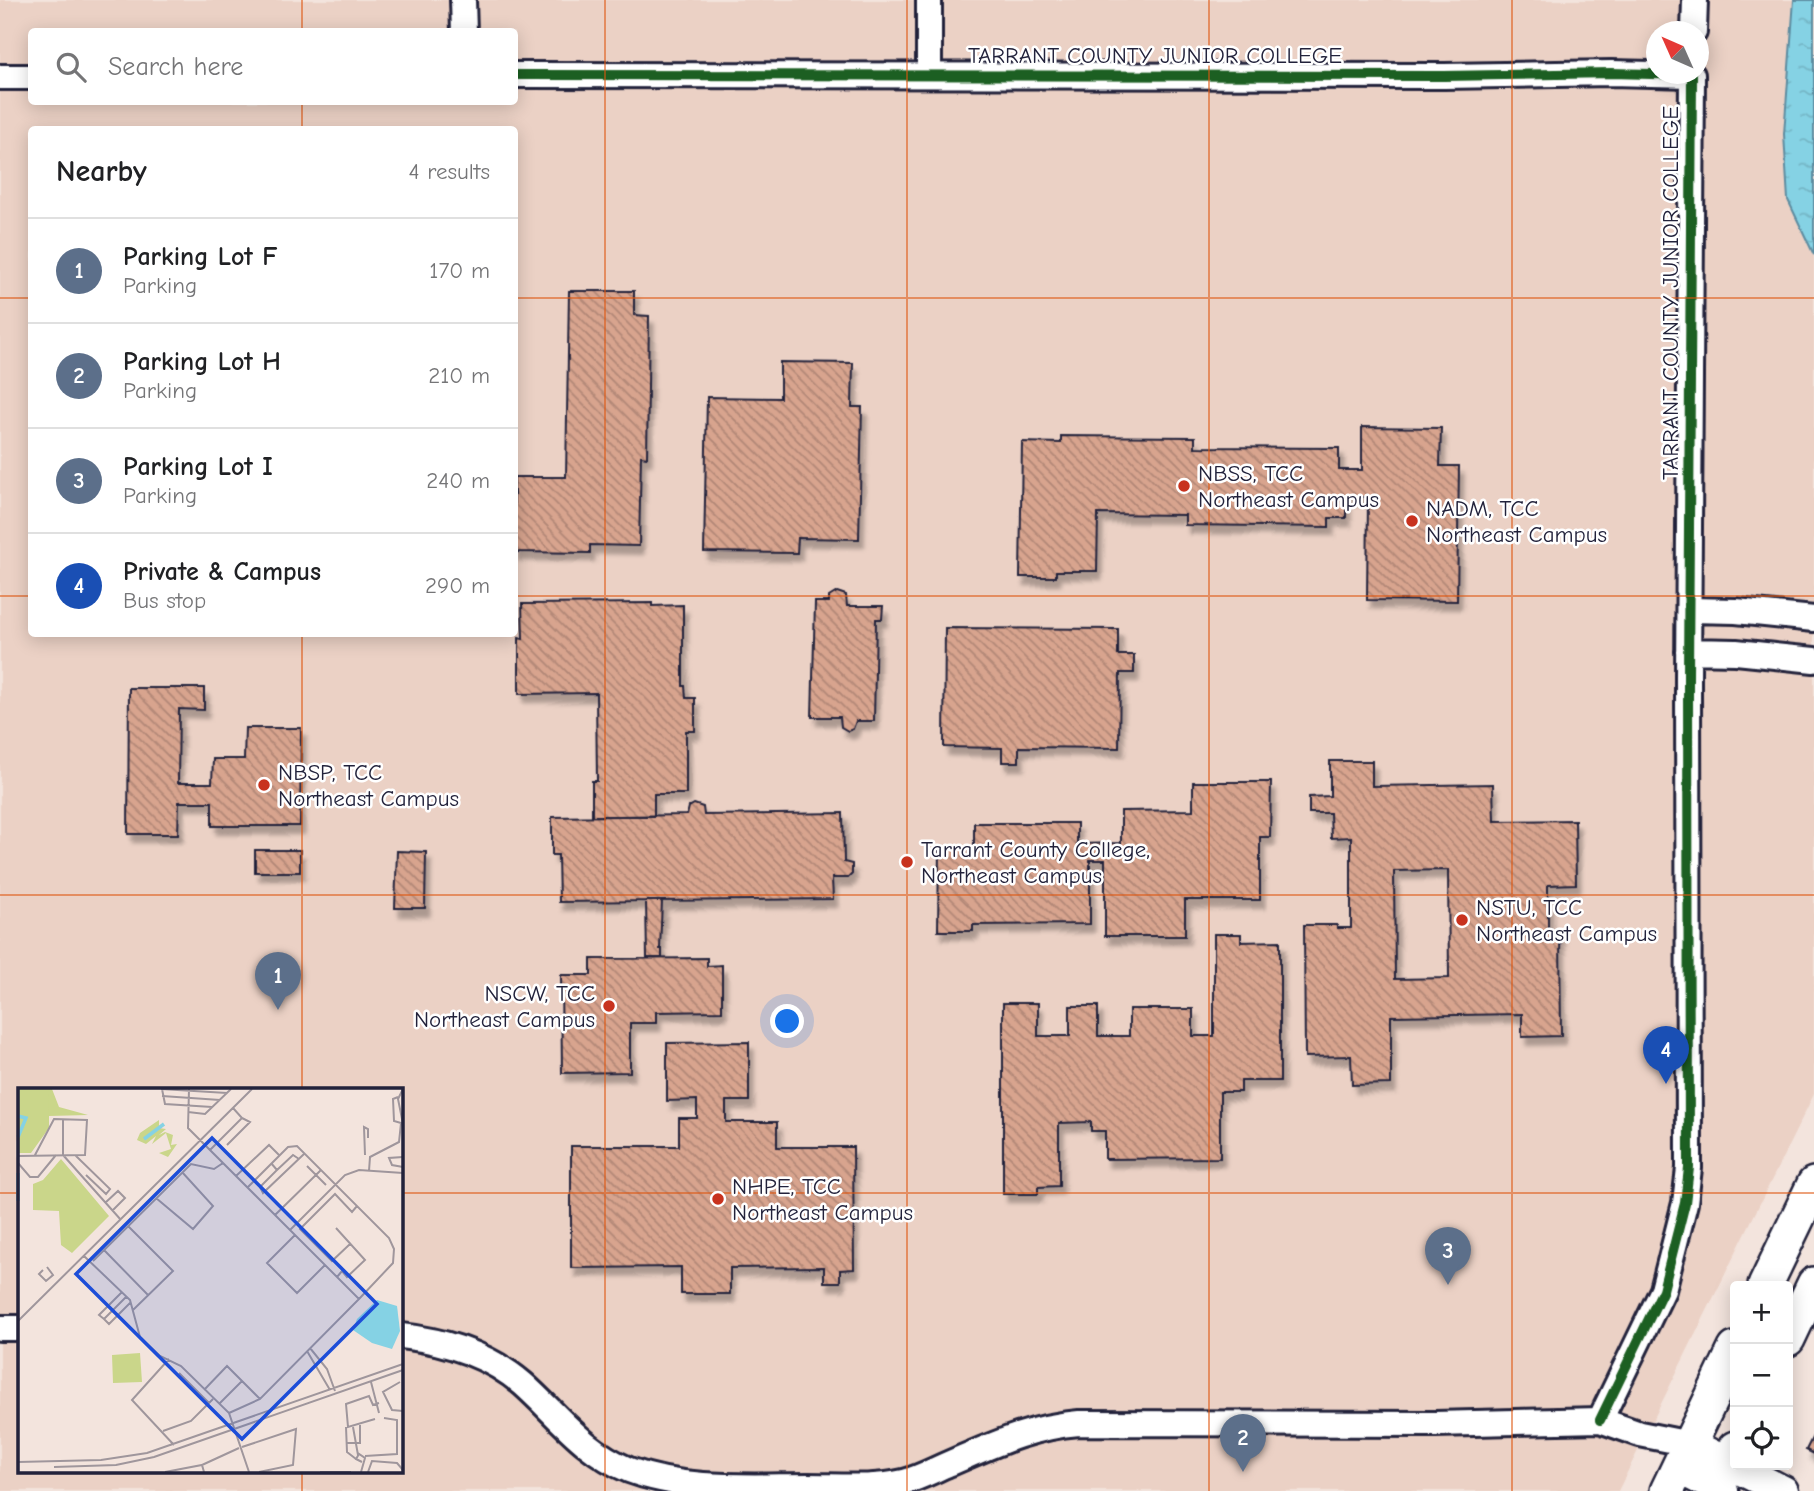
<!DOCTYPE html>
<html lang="en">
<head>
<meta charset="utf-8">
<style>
	:root { --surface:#fff; --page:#f6f6f6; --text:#202124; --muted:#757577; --line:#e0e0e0; --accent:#db2777 }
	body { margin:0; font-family:"Comic Neue",sans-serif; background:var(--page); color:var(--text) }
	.controls { position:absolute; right:21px; bottom:21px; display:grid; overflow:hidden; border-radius:7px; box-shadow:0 4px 18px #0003 }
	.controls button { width:63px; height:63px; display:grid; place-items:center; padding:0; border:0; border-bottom:2px solid var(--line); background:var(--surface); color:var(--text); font:35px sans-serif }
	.compass { position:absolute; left:1646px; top:21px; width:63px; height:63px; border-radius:50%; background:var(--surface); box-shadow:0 4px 18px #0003; rotate:315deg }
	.you { position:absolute; left:788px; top:1022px; width:24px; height:24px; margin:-18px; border:5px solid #fff; border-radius:50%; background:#1a73e8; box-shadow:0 0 0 10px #1a73e833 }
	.badge { display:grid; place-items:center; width:46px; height:46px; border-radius:50%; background:var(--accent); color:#fff; font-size:23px; font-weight:700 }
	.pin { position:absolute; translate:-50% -58px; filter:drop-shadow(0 2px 4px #0008) }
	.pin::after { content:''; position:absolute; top:37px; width:24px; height:21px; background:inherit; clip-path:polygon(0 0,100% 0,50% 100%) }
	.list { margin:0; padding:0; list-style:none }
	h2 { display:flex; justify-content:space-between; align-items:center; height:91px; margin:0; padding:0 28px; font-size:30px }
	h2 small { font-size:23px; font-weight:400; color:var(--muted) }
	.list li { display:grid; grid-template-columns:46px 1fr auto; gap:21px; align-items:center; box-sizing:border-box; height:105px; padding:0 28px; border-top:2px solid var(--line) }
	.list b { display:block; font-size:26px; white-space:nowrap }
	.list p { margin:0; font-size:23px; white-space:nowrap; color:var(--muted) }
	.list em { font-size:23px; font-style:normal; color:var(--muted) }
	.icon { flex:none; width:38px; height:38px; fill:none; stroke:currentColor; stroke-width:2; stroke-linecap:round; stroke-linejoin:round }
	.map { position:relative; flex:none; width:1814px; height:1491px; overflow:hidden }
	.search { position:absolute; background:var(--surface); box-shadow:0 4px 18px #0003; left:28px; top:28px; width:490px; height:77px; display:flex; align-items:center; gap:18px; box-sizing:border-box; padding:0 24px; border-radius:7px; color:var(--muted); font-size:26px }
	.panel { position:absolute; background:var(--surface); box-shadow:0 4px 18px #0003; left:28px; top:126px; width:490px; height:511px; border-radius:7px }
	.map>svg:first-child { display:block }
	.built { fill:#ebd1c5; fill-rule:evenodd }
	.water { fill:url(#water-ripples); stroke:#5d8ca0; stroke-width:2 }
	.building { fill:url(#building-back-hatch); stroke:#22223b; stroke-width:2; fill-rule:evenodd; filter:url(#shadow) }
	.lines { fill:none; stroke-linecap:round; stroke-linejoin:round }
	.minor-casing { stroke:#22223b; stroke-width:30 }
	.tertiary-casing { stroke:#22223b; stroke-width:35 }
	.secondary-casing { stroke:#22223b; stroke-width:38 }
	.minor { stroke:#fff; stroke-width:24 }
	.tertiary { stroke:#fff; stroke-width:30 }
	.secondary { stroke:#fff; stroke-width:33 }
	.cycleway-casing { stroke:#fff; stroke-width:15 }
	.cycleway { stroke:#1b5e20; stroke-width:10 }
	.grid { fill:none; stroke:#de560e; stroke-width:2; stroke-opacity:0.55 }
	.poi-dot { fill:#c8321e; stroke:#fff; stroke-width:2.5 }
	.labels { text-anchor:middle; stroke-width:5; stroke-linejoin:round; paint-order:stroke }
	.street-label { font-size:23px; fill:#22223b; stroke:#fff }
	.poi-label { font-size:23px; fill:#22223b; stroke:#fff; text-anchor:start }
	.inset-river { fill:none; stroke:#85d2e4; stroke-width:3.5 }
	.inset-road { fill:none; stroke:#9f969c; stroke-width:2 }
	.view { fill:#1d4ed8; fill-opacity:0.15; stroke:#1d4ed8; stroke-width:3.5 }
	.inset-edge { fill:none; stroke:#22223b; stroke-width:3.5 }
</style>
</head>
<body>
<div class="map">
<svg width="1814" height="1491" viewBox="0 0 1814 1491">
	<defs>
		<pattern id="water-ripples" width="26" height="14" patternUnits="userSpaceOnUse" patternTransform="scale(1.75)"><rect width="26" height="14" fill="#85d2e4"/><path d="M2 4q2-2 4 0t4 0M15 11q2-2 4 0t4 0" fill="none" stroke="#73b4c4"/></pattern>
		<pattern id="building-back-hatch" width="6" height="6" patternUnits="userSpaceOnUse" patternTransform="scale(1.75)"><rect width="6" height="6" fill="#d8a48e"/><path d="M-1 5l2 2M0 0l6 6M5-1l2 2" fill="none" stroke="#af8575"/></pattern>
		<filter id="shadow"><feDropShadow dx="4.5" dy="8" stdDeviation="2" flood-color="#0004"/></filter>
	</defs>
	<rect width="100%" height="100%" fill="#f3e4dd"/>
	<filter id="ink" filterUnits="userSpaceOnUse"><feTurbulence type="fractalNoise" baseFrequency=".0143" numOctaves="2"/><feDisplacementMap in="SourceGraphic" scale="14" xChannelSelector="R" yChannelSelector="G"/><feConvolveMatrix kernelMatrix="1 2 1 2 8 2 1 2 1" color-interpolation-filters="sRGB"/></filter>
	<g filter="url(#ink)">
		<path class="built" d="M0 0H1814V1094L1618 1491H0ZM32 32H514V102H32ZM1657 32H1699V74H1657ZM32 130H514V634H32ZM19 1090H401V1472H19Z"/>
		<path class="water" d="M1794 0H1814V255L1788 200 1784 134Z"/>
		<path class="building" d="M569 291H634V315L649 316 647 457 641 456 639 546 590 545V553L514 552V477H566Z
			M780 362 853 363 852 407H862L859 539 798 538 797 553 704 552 707 397 780 398Z
			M1362 427 1441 428 1440 466H1459L1457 601 1367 600 1368 497H1346V518H1329V527L1185 525V515L1098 514 1097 571H1056V577H1020L1022 442 1061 443V436L1195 437V447L1339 448V470H1362Z
			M837 592 846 595 847 606H883L882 619H876L874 721H856L853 729 848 731 841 727 840 717H812L815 602H829V597Z
			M652 603V606L683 605V686H685L686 698H695V731H686V794H654V816H592V781H597L596 693 519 694V638L523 639 522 604Z
			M945 628 1118 629V655H1134V673H1120L1119 748 1019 747V762H1002V748L944 747Z
			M129 688H204V710L179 709 178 783H212L213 759H244L245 728H301L300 826H212V802H179L178 834H128Z
			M1330 761H1372V786L1493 784 1494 821 1575 820 1576 884 1548 885V933H1560L1561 1036 1522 1037V1014L1391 1016V1084L1352 1085 1351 1056 1305 1057 1304 925H1337V928H1351V837L1331 838 1330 813H1309V797L1330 796ZM1448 870 1449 978 1395 979 1394 871Z
			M1193 782H1271L1270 837H1260V900H1185V936H1105V860H1090V924L973 925V931H938L939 848H974V823H1077V844L1121 843V811L1193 810Z
			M694 804 703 807 704 815 843 813 844 862 852 864V874L848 878H832L833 899 559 902 558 855H552V817L687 815 689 807Z
			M255 850H300V872H255Z
			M397 851 426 852 425 908H395Z
			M646 901H662L660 949H662V958H647Z
			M1214 934H1241V942L1280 941V1081H1241V1092H1220V1158L1105 1159V1131H1091V1122L1059 1123V1186L1038 1187V1194H1003V1003H1038V1036H1070V1006H1098V1036H1129V1009H1193V1036H1214Z
			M707 958V966L722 965V1011L656 1012V1023H630V1072L562 1073 561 975H591V959Z
			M749 1042V1101H726V1122H777V1147H853L854 1269 840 1270V1282H824V1267L730 1268V1294H681V1267L571 1268V1146H679V1118H697V1100L667 1101V1043Z
			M1814 1434V1454L1806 1450Z"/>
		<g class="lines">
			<defs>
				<path id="minor" d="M463 0 464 32
					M929 0V75
					M1694 32 1695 0
					M514 75 1444 76 1611 73 1692 75 1688 678 1689 1168 1685 1203 1663 1290 1600 1420
					M0 77H32
					M1689 610 1736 611 1814 619
					M1688 651 1736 652 1814 660
					M0 1328H19
					M401 1336C445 1341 488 1354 523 1384 559 1416 582 1450 629 1470 685 1491 750 1486 808 1486 839 1486 873 1489 904 1482 919 1478 934 1470 948 1464 993 1445 1030 1427 1079 1423L1435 1424 1600 1420 1640 1434 1690 1444"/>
				<path id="tertiary" d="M1690 1444 1783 1491
					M1678 1468 1723 1491"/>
				<path id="secondary" d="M1765 1286 1814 1184
					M1788 1339 1814 1284
					M1667 1491 1735 1349
					M1715 1491 1735 1448"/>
			</defs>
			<use href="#minor" class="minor-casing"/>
			<use href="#tertiary" class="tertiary-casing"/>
			<use href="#secondary" class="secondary-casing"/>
			<use href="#minor" class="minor"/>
			<use href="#tertiary" class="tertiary"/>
			<use href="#secondary" class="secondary"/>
			<defs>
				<path id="cycleway" d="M514 75 1444 76 1611 73 1692 75 1688 678 1689 1168 1685 1203 1663 1290 1600 1420"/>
			</defs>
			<use href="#cycleway" class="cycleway-casing"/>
			<use href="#cycleway" class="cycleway"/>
		</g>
	</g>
	<path class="grid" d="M302 0V32M605 0V1491M907 0V1491M1209 0V1491M1512 0V1491M302 102V130M0 298H32M514 298H1814M0 596H32M514 596H1814M302 634V1090M0 895H1814M0 1193H19M401 1193H1814M302 1472V1491"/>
	<g class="poi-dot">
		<circle cx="1184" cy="486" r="7"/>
		<circle cx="1412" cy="521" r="7"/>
		<circle cx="264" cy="785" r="7"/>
		<circle cx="907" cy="862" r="7"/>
		<circle cx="1462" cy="920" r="7"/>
		<circle cx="609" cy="1006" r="7"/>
		<circle cx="718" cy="1199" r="7"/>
	</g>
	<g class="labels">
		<g class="street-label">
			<text x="1155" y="63">TARRANT COUNTY JUNIOR COLLEGE</text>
			<text transform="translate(1670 293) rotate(-90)" y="8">TARRANT COUNTY JUNIOR COLLEGE</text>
		</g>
		<g class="poi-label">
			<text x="1198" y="481">NBSS, TCC<tspan x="1198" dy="26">Northeast Campus</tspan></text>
			<text x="1426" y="516">NADM, TCC<tspan x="1426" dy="26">Northeast Campus</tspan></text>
			<text x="278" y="780">NBSP, TCC<tspan x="278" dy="26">Northeast Campus</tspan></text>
			<text x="921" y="857">Tarrant County College,<tspan x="921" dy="26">Northeast Campus</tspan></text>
			<text x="1476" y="915">NSTU, TCC<tspan x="1476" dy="26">Northeast Campus</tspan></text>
			<text x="595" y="1001" text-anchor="end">NSCW, TCC<tspan x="595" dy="26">Northeast Campus</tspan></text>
			<text x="732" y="1194">NHPE, TCC<tspan x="732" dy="26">Northeast Campus</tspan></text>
		</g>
	</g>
	<g transform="translate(18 1088)">
		<rect width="385" height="385" fill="#f3e4dd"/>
		<path d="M141 32V40L148 41 141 47 147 44 155 47 153 57 159 56 150 69 141 65 153 61 148 45 134 56 138 48 128 56 119 52 122 45Z" fill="#cad68a"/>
		<path d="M14 1H34L41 19 70 27 31 28V40L0 13Z" fill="#cad68a"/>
		<path d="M0 1H30L31 40 13 65H0ZM43 71 91 128 54 165 43 157 41 123 15 122V96L25 92ZM122 265 124 294 95 295 94 267Z" fill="#cad68a"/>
		<path d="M359 212 379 218 382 243 374 261 354 255 335 242 339 231Z" fill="#85d2e4"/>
		<path class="inset-river" d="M0 28 8 30 0 49M126 51 146 36M0 85V113"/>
		<path class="inset-road" d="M143 1 209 5M144 1 147 16 194 19M171 1 170 40 341 211 242 311 211 325M385 1 380 11 385 36M144 8 202 12M170 24 187 26 213 1M45 31V67L103 132M209 57 232 34 224 30M192 62 224 30 215 20M57 67 92 101 88 106 68 87M347 67 346 39 350 41V50M0 68 67 67 69 32 36 31 17 67M385 69 371 70 374 77 385 79M0 75 12 89H20L38 67M253 75 259 82 242 99 245 105 286 66M289 78 308 97M259 82 275 67 281 71M351 83 352 69 381 54 383 35 376 33 375 11 380 9M218 88 251 57 261 67M230 99 270 59 279 58 371 150 376 161 375 175 341 211M138 110 175 141 195 118 164 84M87 115 100 103 107 110 94 123M257 127 303 82M110 138 155 183 115 222M318 140 347 172 329 189 324 183 319 189M272 142 327 87 341 82 385 85M277 147 249 175 279 205 307 177M332 156 314 173 282 141 317 106 334 124 339 118M86 162 130 207M66 168 112 212 122 249 142 268 163 278 211 325 231 384M75 173 173 76 196 81 205 75M25 182 21 186 28 193 35 187 29 179M86 231 81 227 104 204M86 231 91 236 113 214M86 231 109 208M0 233 234 1M292 260 309 281 317 303M289 263 312 302M151 271 114 312 156 357M161 285 191 315M353 294 361 325M382 294 365 304 374 322 385 323M186 302 209 278 242 311M201 316 224 293M357 331 330 339 328 316 351 308 355 317 361 315M328 339 329 364 338 371M335 339 340 367M145 343 173 333 195 311M328 355H342V337M224 359 278 341 275 377 241 384M347 368 379 366V332L366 330M0 374 83 372 129 365 385 276M184 377 221 360M36 379 98 377 136 369 385 282M147 384 184 377 186 384M302 384H333M343 384 347 370 341 366 338 371 344 374M350 384 354 373 379 375 385 382"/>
		<path class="view" d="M194 50 359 216 224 351 58 186Z"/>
		<rect width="385" height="385" class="inset-edge"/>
	</g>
</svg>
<div class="controls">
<button>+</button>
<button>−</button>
<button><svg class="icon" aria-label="locate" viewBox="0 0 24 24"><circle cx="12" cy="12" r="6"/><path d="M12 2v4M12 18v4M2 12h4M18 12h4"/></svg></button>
</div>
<svg class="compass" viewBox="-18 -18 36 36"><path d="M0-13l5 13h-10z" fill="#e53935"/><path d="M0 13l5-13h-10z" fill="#757577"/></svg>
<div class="you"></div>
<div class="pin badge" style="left:278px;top:1010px;background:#5c6f8a">1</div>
<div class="pin badge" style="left:1243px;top:1472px;background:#5c6f8a">2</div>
<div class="pin badge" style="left:1448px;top:1285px;background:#5c6f8a">3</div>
<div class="pin badge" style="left:1666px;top:1084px;background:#1a4fb4">4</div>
<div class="search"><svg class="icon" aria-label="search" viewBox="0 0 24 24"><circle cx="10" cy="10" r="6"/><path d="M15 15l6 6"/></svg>Search here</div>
<section class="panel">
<h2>Nearby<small>4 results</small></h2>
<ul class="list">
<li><span class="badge" style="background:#5c6f8a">1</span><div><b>Parking Lot F</b><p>Parking</p></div><em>170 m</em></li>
<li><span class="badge" style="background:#5c6f8a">2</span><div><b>Parking Lot H</b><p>Parking</p></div><em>210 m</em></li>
<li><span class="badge" style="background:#5c6f8a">3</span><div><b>Parking Lot I</b><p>Parking</p></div><em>240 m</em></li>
<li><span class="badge" style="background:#1a4fb4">4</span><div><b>Private &amp; Campus</b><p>Bus stop</p></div><em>290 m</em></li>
</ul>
</section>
</div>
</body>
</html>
